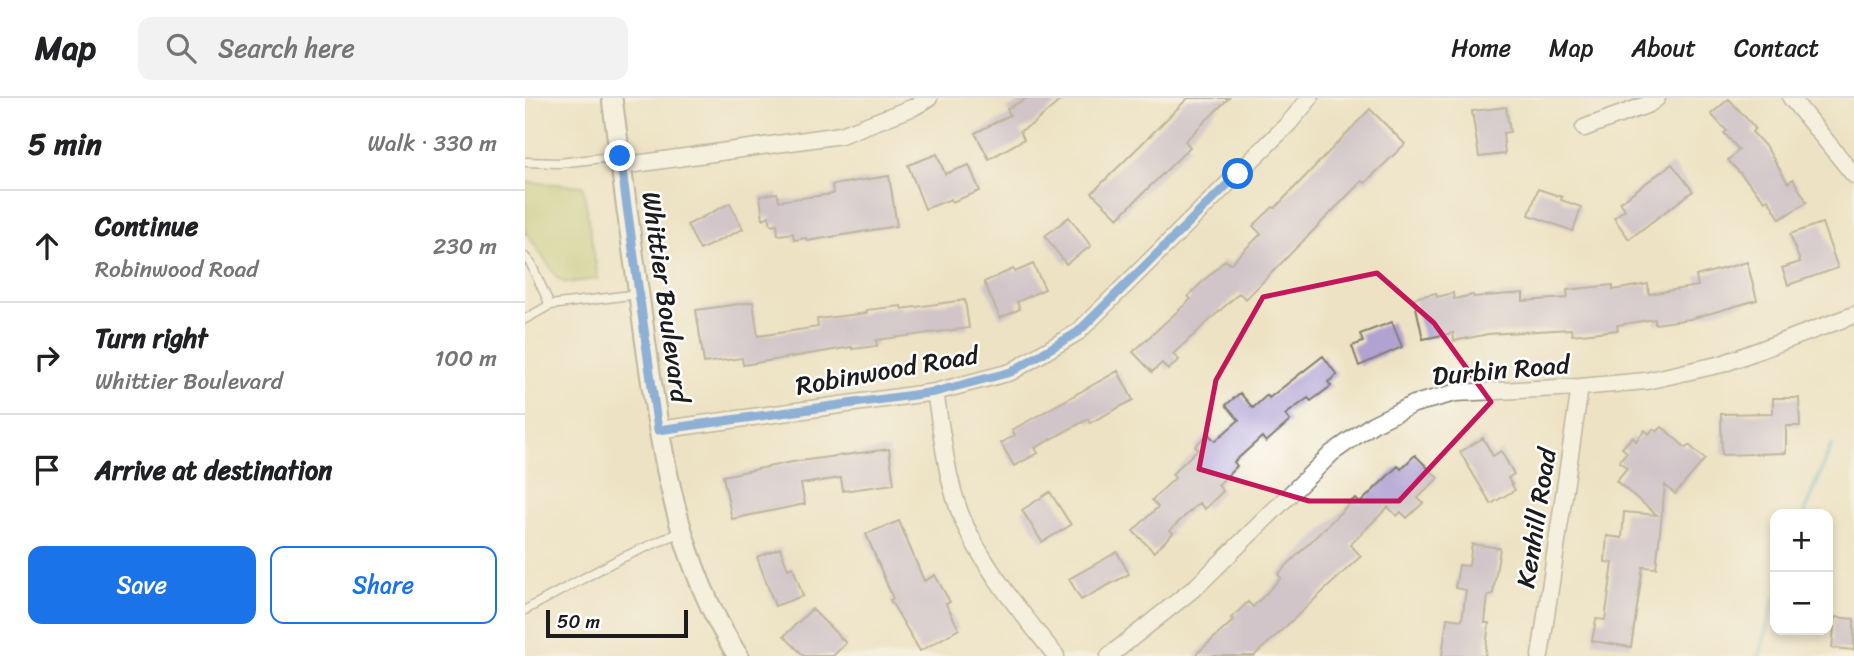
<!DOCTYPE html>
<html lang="en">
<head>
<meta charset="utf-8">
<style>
	:root { --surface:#fff; --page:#f2f2f2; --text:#202124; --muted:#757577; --line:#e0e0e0; --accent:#1a73e8 }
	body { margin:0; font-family:Sriracha,sans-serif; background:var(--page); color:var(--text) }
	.controls { position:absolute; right:21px; bottom:21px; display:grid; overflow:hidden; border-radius:14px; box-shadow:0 4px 10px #0003 }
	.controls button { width:63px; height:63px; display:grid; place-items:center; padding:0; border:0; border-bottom:2px solid var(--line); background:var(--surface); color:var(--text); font:35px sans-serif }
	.scale { position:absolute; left:21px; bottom:18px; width:142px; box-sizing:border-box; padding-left:7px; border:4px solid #1c1c1c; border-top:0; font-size:19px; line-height:24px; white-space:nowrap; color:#1c1c1c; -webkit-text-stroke:5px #fff; paint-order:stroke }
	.stop { position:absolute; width:21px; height:21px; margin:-16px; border:5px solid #1a73e8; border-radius:50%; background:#fff }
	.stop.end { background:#1a73e8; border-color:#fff; box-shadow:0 2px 7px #0008 }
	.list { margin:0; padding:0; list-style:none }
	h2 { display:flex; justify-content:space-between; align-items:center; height:91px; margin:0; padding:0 28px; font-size:30px }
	h2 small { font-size:23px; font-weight:400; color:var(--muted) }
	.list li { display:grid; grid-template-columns:46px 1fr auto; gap:21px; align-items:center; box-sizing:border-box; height:112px; padding:0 28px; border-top:2px solid var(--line) }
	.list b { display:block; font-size:26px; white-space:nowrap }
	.list p { margin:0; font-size:23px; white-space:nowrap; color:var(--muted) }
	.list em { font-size:23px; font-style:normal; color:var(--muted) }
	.actions { display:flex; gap:14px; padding:21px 28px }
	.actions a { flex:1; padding:16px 0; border:2px solid var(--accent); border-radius:14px; text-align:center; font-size:24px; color:var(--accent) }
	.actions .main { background:var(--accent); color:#fff }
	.icon { flex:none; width:38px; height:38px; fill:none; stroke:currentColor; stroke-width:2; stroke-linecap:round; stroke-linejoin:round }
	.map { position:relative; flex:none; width:1329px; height:558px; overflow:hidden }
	header { display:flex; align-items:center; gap:42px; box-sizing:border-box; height:98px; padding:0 35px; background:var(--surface); border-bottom:2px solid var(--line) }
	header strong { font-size:33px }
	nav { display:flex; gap:38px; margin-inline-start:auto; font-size:24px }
	.search { width:490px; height:63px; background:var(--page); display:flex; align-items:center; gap:18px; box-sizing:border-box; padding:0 24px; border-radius:14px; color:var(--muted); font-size:26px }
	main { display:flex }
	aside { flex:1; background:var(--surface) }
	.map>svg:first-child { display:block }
	.green { fill:#b3c366; stroke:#687041; stroke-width:2 }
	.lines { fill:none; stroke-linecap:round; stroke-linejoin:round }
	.stream { stroke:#48aec8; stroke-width:5 }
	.building { fill:#b0a3d1 }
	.service-casing { stroke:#847f70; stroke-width:11 }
	.minor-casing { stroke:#847f70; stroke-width:19 }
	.tertiary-casing { stroke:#847f70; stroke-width:23 }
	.path { stroke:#847f70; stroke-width:3.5; stroke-dasharray:5 5; stroke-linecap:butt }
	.service { stroke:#fff; stroke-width:8 }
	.minor { stroke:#fff; stroke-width:16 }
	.tertiary { stroke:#fff; stroke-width:19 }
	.route { stroke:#1a73e8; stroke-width:9 }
	.marked { fill:none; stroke:#c2185b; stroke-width:5; stroke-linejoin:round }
	.labels { text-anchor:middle; stroke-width:5; stroke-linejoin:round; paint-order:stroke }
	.street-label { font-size:26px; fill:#1c1c1c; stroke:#fff }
</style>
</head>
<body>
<header>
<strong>Map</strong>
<div class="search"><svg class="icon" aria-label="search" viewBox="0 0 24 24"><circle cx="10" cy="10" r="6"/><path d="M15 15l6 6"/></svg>Search here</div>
<nav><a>Home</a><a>Map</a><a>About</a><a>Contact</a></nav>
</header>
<main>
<aside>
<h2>5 min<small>Walk · 330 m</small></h2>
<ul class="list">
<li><svg class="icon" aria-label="ahead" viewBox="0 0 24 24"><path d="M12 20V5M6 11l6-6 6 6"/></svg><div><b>Continue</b><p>Robinwood Road</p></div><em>230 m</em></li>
<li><svg class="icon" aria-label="right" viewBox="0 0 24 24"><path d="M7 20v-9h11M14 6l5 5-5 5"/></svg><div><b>Turn right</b><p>Whittier Boulevard</p></div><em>100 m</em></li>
<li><svg class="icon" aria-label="arrive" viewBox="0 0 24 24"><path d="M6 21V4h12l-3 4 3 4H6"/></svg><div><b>Arrive at destination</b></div></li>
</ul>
<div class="actions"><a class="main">Save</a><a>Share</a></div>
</aside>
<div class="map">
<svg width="1329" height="558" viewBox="0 0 1329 558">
	<rect width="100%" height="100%" fill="#fff"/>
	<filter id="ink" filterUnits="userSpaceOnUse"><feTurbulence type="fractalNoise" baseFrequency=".0143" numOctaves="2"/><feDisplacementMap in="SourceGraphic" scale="14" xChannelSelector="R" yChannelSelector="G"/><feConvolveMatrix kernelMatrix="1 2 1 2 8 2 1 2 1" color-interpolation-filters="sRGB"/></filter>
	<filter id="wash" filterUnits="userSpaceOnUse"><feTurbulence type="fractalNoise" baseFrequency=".00686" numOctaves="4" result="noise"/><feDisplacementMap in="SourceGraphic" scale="28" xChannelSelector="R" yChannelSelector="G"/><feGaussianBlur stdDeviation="1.57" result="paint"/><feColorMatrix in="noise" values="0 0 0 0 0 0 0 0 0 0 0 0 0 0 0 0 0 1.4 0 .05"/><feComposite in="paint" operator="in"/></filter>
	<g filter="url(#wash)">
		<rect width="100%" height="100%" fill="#ede2c3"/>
		<path class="green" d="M0 84 58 88 73 181 41 185 33 181 0 133Z"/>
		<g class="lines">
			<path class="stream" d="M1279 416 1306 348
				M1234 558 1250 500"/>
		</g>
		<g id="blocks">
			<path class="building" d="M502 0H538L508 26 495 33 499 41 464 61 450 35 485 17 482 11Z
				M663 0H704L660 43 665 49 593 120 567 95Z
				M1204 1 1230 30 1227 34 1242 50 1263 85 1268 81 1282 104 1255 121 1243 101 1240 103 1203 62 1214 52 1199 35 1202 33 1186 16Z
				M981 9 985 34 978 35 980 56 954 59 947 13Z
				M845 11 880 46 840 85 837 83 721 201 714 195 648 256 654 262 643 272 637 265 627 274 608 254 666 201 663 198 700 162 705 166 736 136 728 128 748 109 750 110Z
				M412 56 420 76 444 67 455 93 427 104 426 101 400 111 383 67Z
				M1147 66 1168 93 1104 141 1089 120 1100 111 1095 104Z
				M364 78 372 128 282 143 281 140 269 142 268 135 253 137 252 126 246 127 244 118 238 121 235 98 252 95 254 103 308 96 307 87Z
				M1013 91 1037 99 1036 102 1056 109 1048 133 1004 117Z
				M205 105 218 131 175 152 162 127Z
				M544 119 566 148 541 166 520 138Z
				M1297 125 1313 170 1263 187 1257 170 1275 164 1265 136Z
				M1222 164 1232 202 1165 221 1130 226V221L1092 227 1093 232 1047 237 1046 231 963 236 929 243 928 235 898 241 889 200 911 195 912 199 928 195 929 201 948 197 949 199 998 195V203L1043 200 1042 192 1088 187V192L1123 186 1124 196 1173 188 1171 178Z
				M508 166 520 191 492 204 495 211 475 220 459 184 488 171 490 174Z
				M440 202 444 230 351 242 352 248 327 251V249L218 267 217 260 179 265 171 212 228 204 233 238 293 229 292 221 342 215 341 212 376 208 377 211Z
				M867 224 877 249 834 268 827 248 838 244 835 236Z
				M798 258 812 277 803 284 806 288 786 303 783 300 760 317 765 323 741 344 737 339 709 364 712 368 693 387 698 393 680 411 674 405 645 432 648 435 629 454 608 433 633 409 627 402 650 380 647 376 673 351 670 348 683 336 690 343 714 322 701 307 715 295 728 310 742 297 744 300Z
				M593 273 608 302 565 325 563 321 510 350 513 355 489 368 476 345 490 337 487 332Z
				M1248 300H1274L1275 328H1261V355L1197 357 1196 316 1248 315Z
				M1137 329 1161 350 1164 347 1180 361 1150 396 1140 387 1131 470 1118 469 1106 549 1067 543 1071 521 1080 522 1088 465 1080 464 1082 438 1097 440 1099 414 1132 417 1091 383 1102 370 1094 363 1102 354 1097 350 1107 339 1111 343 1120 332 1124 336 1128 331 1132 334Z
				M958 340 968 358 976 353 989 376 983 380 990 392 966 406 935 354Z
				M364 351 369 386 318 393 316 380 276 386 280 406 207 421 198 378 267 364Z
				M890 357 913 380 893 400 898 405 882 420 876 414 872 418 863 409 825 447 836 458 729 558H669L709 522 706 520 723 504 728 509 756 480 753 476 830 400 835 405 873 368 876 371Z
				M525 394 546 427 517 444 497 412Z
				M374 423 399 483 410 477 425 504 421 506 434 531 395 553 365 502 368 501 341 436Z
				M947 446 975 450 968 496 963 497 960 525H964L960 558H917L922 520 937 522 941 492 930 490 934 467 944 468Z
				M255 450 263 471 268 469 278 498 250 508 232 459Z
				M592 454 604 476 556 502 544 481Z
				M287 511 321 545 308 558H279L259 538Z
				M1310 519 1329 521V552L1307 550Z"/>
		</g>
	</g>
	<g filter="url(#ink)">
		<use href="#blocks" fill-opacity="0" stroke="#847f70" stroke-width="2"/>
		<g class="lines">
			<defs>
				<path id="service" d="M0 64 34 65 95 58
					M0 159 6 166 25 207
					M0 221 25 207 114 196
					M0 512 94 461 158 433"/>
				<path id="minor" d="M1266 0 1329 77
					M1059 30 1124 6 1132 0
					M96 68 316 37 389 9 404 0
					M410 294C418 340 422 393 444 435 467 480 500 519 531 558
					M133 332 410 294 486 274 553 234 764 25 785 0
					M584 558 672 488 807 355 848 326 889 306 930 295 1055 289 1121 283 1197 266 1329 217
					M1015 558 1055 289"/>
				<path id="tertiary" d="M87 0C97 78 108 155 119 233 135 345 150 461 213 558"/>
			</defs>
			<use href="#service" class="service-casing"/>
			<use href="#minor" class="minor-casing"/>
			<use href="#tertiary" class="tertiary-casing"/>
			<path class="path" d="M0 136 1 137"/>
			<use href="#service" class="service"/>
			<use href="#minor" class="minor"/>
			<use href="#tertiary" class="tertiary"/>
		</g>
	</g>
	<g class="lines" filter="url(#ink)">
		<path class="route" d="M95 58 133 332 410 294 486 274 553 234 713 76"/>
	</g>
	<path d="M0 0H1329V558H0ZM852 175 909 225 966 304 874 403H784L674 371 691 282 738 199Z" fill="#ede2c3" fill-opacity=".55" fill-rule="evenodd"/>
	<path class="marked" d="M852 175 909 225 966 304 874 403H784L674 371 691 282 738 199Z"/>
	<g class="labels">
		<g class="street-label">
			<text transform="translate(141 199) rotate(82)" y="9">Whittier Boulevard</text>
			<text transform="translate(362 272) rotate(-10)" y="9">Robinwood Road</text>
			<text transform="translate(976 272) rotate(-5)" y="9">Durbin Road</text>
			<text transform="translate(1011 420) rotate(-81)" y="9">Kenhill Road</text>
		</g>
	</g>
</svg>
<div class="controls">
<button>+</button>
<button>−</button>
</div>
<div class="scale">50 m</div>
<div class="stop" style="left:713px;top:76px"></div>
<div class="stop end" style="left:95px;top:58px"></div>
</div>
</main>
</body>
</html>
